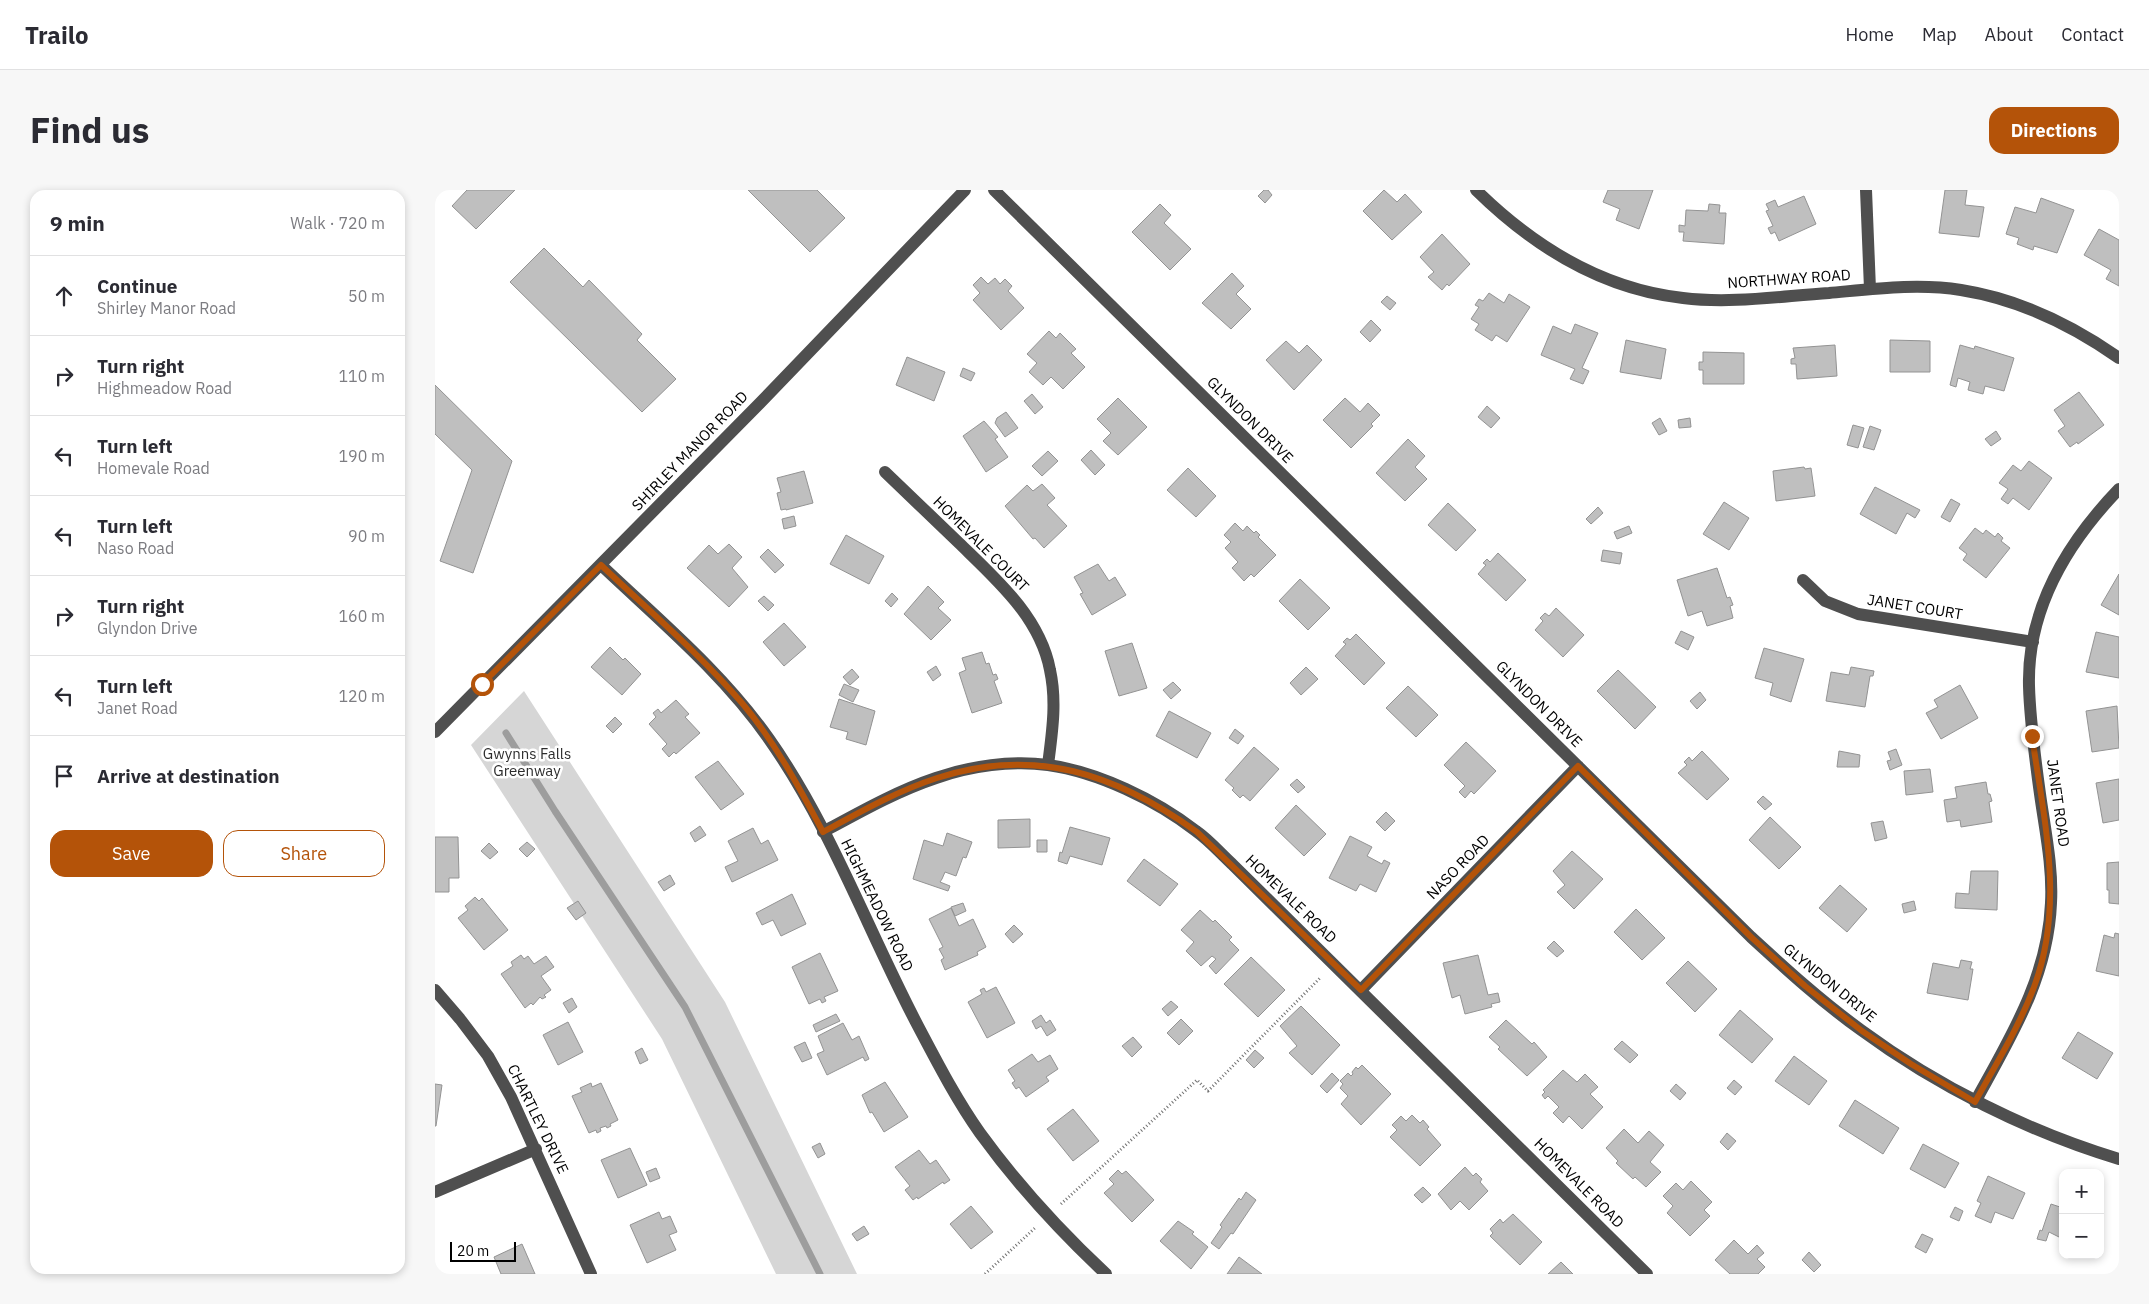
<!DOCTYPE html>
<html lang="en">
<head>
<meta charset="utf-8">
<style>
	:root { --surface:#fff; --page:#f7f7f7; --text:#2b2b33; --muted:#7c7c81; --line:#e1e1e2; --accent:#b45309 }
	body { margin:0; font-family:"IBM Plex Sans",sans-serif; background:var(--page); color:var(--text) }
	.controls { position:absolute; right:15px; bottom:15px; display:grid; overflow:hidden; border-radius:10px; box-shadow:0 2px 8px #0003 }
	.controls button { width:45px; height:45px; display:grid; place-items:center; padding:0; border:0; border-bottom:1px solid var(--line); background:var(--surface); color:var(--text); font:25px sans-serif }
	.scale { position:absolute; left:15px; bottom:12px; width:66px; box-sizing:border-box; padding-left:5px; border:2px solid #000; border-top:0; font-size:14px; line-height:18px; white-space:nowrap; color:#000; -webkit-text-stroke:4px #fff; paint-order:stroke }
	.stop { position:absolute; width:15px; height:15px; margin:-11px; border:4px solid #b45309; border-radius:50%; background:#fff }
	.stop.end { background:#b45309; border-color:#fff; box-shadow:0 1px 5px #0008 }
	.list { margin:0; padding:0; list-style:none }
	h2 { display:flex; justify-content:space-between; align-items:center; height:65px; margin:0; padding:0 20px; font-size:21px }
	h2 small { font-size:16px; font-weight:400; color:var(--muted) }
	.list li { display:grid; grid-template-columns:32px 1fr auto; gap:15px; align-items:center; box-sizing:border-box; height:80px; padding:0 20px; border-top:1px solid var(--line) }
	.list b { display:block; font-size:19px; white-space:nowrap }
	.list p { margin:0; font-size:16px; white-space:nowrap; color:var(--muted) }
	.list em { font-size:16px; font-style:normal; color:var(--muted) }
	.actions { display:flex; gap:10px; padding:15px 20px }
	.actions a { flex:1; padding:11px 0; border:1px solid var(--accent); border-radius:15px; text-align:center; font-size:18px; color:var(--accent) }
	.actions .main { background:var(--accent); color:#fff }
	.icon { flex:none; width:28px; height:28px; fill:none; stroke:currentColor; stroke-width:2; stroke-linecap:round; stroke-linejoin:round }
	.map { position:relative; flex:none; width:1684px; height:1084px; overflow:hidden; border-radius:15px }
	header { display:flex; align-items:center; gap:30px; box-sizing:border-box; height:70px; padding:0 25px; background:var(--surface); border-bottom:1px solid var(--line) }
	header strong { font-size:24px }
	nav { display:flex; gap:28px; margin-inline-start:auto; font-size:18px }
	.intro { display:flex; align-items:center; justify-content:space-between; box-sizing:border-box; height:120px; padding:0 30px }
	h1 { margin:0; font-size:35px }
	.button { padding:12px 22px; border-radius:15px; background:var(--accent); color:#fff; font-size:18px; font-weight:700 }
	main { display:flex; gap:30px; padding:0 30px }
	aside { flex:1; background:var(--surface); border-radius:15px; box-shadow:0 2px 8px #0003 }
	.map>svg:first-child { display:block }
	.green { fill:#d6d6d6 }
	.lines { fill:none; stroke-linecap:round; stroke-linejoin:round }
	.stream { stroke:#9d9d9d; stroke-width:7 }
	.building { fill:#bfbfbf; stroke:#939393 }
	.path { stroke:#717171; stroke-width:3; stroke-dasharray:1 2.5; stroke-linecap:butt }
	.minor { stroke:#4f4f4f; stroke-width:12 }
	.route { stroke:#b45309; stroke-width:6 }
	.labels { text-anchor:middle; stroke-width:5; stroke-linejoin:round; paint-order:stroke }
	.street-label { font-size:15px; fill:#000; stroke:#fff }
	.park-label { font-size:15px; fill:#2d2d2d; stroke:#fff }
</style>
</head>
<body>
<header>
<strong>Trailo</strong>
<nav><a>Home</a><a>Map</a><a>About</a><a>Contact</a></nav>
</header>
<div class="intro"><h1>Find us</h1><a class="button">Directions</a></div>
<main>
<aside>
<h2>9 min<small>Walk · 720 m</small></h2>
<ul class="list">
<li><svg class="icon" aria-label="ahead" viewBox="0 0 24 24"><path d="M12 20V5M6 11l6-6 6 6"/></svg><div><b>Continue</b><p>Shirley Manor Road</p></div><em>50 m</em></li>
<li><svg class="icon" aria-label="right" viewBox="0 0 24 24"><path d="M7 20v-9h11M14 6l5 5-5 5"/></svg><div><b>Turn right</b><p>Highmeadow Road</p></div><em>110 m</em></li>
<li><svg class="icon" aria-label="left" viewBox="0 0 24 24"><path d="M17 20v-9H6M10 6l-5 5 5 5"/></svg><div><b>Turn left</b><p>Homevale Road</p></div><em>190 m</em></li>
<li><svg class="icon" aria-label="left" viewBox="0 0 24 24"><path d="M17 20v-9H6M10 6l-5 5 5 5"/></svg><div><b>Turn left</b><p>Naso Road</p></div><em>90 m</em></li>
<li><svg class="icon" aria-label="right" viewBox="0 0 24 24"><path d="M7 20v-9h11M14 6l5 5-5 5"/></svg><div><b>Turn right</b><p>Glyndon Drive</p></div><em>160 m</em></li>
<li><svg class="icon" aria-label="left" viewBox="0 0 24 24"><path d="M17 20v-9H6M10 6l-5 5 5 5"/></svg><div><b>Turn left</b><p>Janet Road</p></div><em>120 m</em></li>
<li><svg class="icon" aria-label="arrive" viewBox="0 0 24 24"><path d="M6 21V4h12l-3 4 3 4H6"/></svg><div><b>Arrive at destination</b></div></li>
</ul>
<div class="actions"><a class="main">Save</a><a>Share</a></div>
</aside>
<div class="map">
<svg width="1684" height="1084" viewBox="0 0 1684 1084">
	<rect width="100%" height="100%" fill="#fff"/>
	<path class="green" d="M89 501 290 812 422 1084H341L227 849 36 555Z"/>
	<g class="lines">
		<path class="stream" d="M71 543 120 621 250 817 385 1084"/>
	</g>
	<path class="building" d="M32 0H80L41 39 17 16Z
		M313 0H382L410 28 375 62Z
		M829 0H833L837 5 830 13 823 6Z
		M949 0 962 12 970 4 987 22 957 50 928 21Z
		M1173 0H1218L1204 39 1181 30 1185 19 1168 12Z
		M1510 0H1532L1530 15 1549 17 1544 47 1504 43Z
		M1369 6 1381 34 1344 51 1340 42 1336 44 1333 38 1338 36 1331 21 1334 20 1331 14 1340 10 1343 17Z
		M1606 8 1639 20 1622 63 1599 56 1598 60 1582 54 1584 48 1571 44 1580 17 1601 23Z
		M725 14 736 25 729 33 756 59 735 80 697 42Z
		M1274 14 1285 15 1284 23H1291L1289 54 1248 51 1249 42H1244V35L1250 36 1251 20 1273 21Z
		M1664 39 1684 50V96L1671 89 1676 80 1649 65Z
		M1007 44 1035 74 1014 96 1012 94 1007 100 993 87 999 82 985 67Z
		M109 58 148 97 154 90 207 144 202 150 241 189 207 222 75 92Z
		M797 83 809 96 801 104 816 119 796 139 767 113Z
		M546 87 553 94 560 88 565 94 570 89 577 96 573 101 589 118 566 140 538 110 545 103 538 95Z
		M1054 103 1069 113 1074 104 1095 117 1072 152 1061 145 1057 151 1040 140 1044 134 1036 129 1044 117 1040 115 1044 109 1048 111Z
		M952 106 961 113 955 120 946 112Z
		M936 130 946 140 935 152 925 142Z
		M1140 134 1163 143 1147 178 1154 181 1148 194 1135 189 1140 179 1106 165 1118 136 1136 144Z
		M614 141 621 148 625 143 641 159 636 163 650 177 628 199 616 187 608 195 594 182 602 173 592 164Z
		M1191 150 1231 159 1226 189 1185 182Z
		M1455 150 1495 151V182H1455Z
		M851 151 864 163 872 155 887 170 859 200 831 170Z
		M1400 155 1402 186 1362 189 1361 174H1356V169L1360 168 1358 158Z
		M1525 155 1539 159 1540 156 1579 168 1569 201 1550 196 1548 204 1533 200 1535 192 1523 188 1521 197 1515 195Z
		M1268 162 1309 163V194H1268V180H1264V172H1268Z
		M472 167 510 182 499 211 461 195Z
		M528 178 540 183 536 191 525 186Z
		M0 195 77 271 38 383 5 371 37 280 0 244Z
		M1644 202 1669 235 1643 254 1642 252 1635 257 1623 241 1630 236 1619 220Z
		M597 204 608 217 600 224 589 211Z
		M683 208 712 237 683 265 668 251 676 243 662 229Z
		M910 208 925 222 933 213 945 225 936 234 938 236 916 258 888 230Z
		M1052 216 1065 228 1056 238 1043 227Z
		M571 222 583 238 570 247 560 233 562 228Z
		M1225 228 1232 241 1224 245 1217 233Z
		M1255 228 1256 237 1244 238 1243 230Z
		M549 231 563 247 560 249 573 267 551 282 528 246Z
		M1418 235 1429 238 1423 258 1412 255Z
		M1435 236 1446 240 1439 260 1428 257Z
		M1561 241 1566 249 1556 256 1550 249Z
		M973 249 990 266 980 277 992 289 970 311 941 283Z
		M656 260 670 275 660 285 646 270Z
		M613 261 623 271 607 286 597 276Z
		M1594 271 1617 288 1594 320 1578 308 1573 314 1566 309 1573 299 1564 293 1578 275 1586 281Z
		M1369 277 1370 279 1376 278 1380 306 1341 311 1338 281Z
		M753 278 781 306 761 327 732 300Z
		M369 281 378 313 351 320V319L346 320 342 303 346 302 342 288Z
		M607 294 620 308 612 315 632 336 609 358 600 348 598 349 570 316 592 295 598 301Z
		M1440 297 1485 320 1480 328 1472 323 1461 344 1425 324Z
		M1516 309 1525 314 1515 332 1506 327Z
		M1289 312 1314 328 1294 360 1268 344Z
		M1013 313 1041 340 1021 361 993 335Z
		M1163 317 1168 323 1156 334 1151 329Z
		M359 326 361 336 349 339 347 329Z
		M800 333 808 341 812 336 819 343 821 341 825 345 823 347 841 365 819 387 816 384 809 391 797 378 803 372 790 358 796 352 789 345Z
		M1194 336 1197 343 1182 349 1179 342Z
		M1540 338 1548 344 1551 340 1560 347 1563 343 1568 348 1566 351 1575 358 1551 388 1528 370 1532 364 1524 358Z
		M411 345 449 366 434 394 395 374Z
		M294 354 307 367 297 378 313 397 294 417 252 378 274 355 283 364Z
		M333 359 349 375 340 383 325 367Z
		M1168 360 1187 363 1185 374 1166 371Z
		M1063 363 1091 390 1071 411 1043 384 1051 375 1048 373 1052 369 1055 372Z
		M663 374 674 391 680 387 691 405 657 425 645 404 648 403 639 387Z
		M1282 378 1292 408 1295 407 1298 415 1295 416 1298 428 1272 436 1267 421 1253 426 1242 390Z
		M1684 384V425L1666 415Z
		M865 389 895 418 873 440 844 411Z
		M493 396 509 412 503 418 516 430 496 450 469 424Z
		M457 403 463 409 456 417 450 411Z
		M329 406 339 415 333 421 323 411Z
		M1121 418 1149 445 1128 467 1100 440 1108 431 1105 428 1110 423 1114 426Z
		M349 433 371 457 349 476 328 452Z
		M1246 441 1259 447 1253 460 1240 453Z
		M1661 442 1684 447V488L1651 482Z
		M921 444 950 473 929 495 900 466 911 454 908 452 912 448 915 450Z
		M697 453 712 498 684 506 670 461Z
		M175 457 188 470 190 468 206 484 187 505 156 477Z
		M1329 458 1369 469 1356 512 1335 505 1338 493 1320 488Z
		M547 462 551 474 554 473 558 485 561 484 563 489 559 491 567 513 537 523 524 483 531 480 527 468Z
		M501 476 506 485 498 491 492 482Z
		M871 477 883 489 866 505 855 493Z
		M1416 477 1439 481 1438 486H1435L1430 517 1391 511 1396 482 1414 485Z
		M417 479 424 487 415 495 408 487Z
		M1183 480 1221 517 1200 539 1162 501Z
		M738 492 746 500 736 509 728 500Z
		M409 494 424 500 418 512 404 505Z
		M1525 495 1543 528 1506 549 1491 523 1503 517 1499 510Z
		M973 496 1003 525 981 547 951 518Z
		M1265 502 1271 510 1262 519 1255 511Z
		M404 509 440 521 431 555 411 549 413 542 395 537Z
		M241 510 254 524 250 527 265 543 241 564 239 562 234 567 227 559 232 554 214 534 221 527 218 523 223 519 226 523Z
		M1682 516 1684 558 1657 562 1651 521Z
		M734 521 776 543 762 568 721 546Z
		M180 527 187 534 178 543 171 536Z
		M800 539 809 546 803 554 794 548Z
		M1031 552 1061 581 1039 604 1036 601 1030 608 1024 602 1030 596 1009 575Z
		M819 557 844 579 815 611 808 605 805 608 797 600 799 598 790 590Z
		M1461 559 1467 575 1455 580 1452 571 1456 570 1453 562Z
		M1267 561 1294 589 1272 610 1243 583 1252 575 1249 572 1254 567 1257 571Z
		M1404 561 1425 565 1424 577H1402Z
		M283 571 309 604 286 620 260 587Z
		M1495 579 1498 602 1471 605 1469 581Z
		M862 589 870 597 863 603 855 595Z
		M1684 589V630L1668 633 1661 593Z
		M1551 592 1553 604H1555L1557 611 1554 612 1557 632 1526 637 1525 630 1512 632 1509 610 1522 608 1520 597Z
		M1328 606 1337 614 1330 620 1322 612Z
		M861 615 891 644 869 666 840 638Z
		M951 622 960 631 950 641 941 632Z
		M1335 627 1366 657 1344 679 1314 650Z
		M595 629V657L563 658V630Z
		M1448 631 1452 648 1440 651 1436 633Z
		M265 636 271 645 260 652 255 643Z
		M635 637 675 648 667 675 635 666 632 674 623 671 625 662 627 663Z
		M318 638 326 654 333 650 343 670 297 692 290 677 303 671 293 651Z
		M512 643 537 652 531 668 528 667 521 686 510 682 507 689 505 692 515 696 513 701 478 689 489 650 508 656Z
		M915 646 937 657 932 666 947 674 949 670 955 673 941 702 925 694 921 701 894 688Z
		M0 647H23L24 688H14V702H0Z
		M602 650H612V662H602Z
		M92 652 100 659 92 667 84 659Z
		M54 653 63 662 55 669 46 661Z
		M1137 661 1168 689 1139 719 1122 702 1130 695 1118 681Z
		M709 669 743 694 725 716 692 691Z
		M1684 672V714L1674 713V700H1672V673Z
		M1536 681H1563L1562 720 1520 718 1521 703 1534 704Z
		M235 685 240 694 229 701 223 692Z
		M1405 695 1432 719 1412 742 1384 718Z
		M357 704 371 734 346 746 338 730 327 735 321 723Z
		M40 707 44 711 47 708 73 740 49 760 23 728 33 720 30 716Z
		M143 711 151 723 141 730 132 718Z
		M1479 711 1481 720 1469 723 1467 714Z
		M528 713 531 721 520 726 516 717Z
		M516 718 524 736 538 729 551 757 542 762 543 765 510 780 506 770 509 768 504 759 508 757 494 729Z
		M1201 719 1230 748 1207 770 1179 742Z
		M765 720 778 732 780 730 797 747 794 750 804 760 781 784 774 776 781 769 777 766 766 776 751 761 759 752 746 740Z
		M579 735 588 744 578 753 570 744Z
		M1680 743 1684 744V786L1661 781 1669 745 1679 748Z
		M1119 751 1129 761 1122 767 1112 758Z
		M385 763 403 801 389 807 391 811 387 813 385 809 374 814 357 777Z
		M86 765 89 769 93 766 99 774 111 766 119 777 106 786 116 800 109 805 111 807 107 809 105 807 98 815 96 813 90 818 66 784 78 776 76 772Z
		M1043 765 1053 805 1063 803 1065 812 1056 814 1057 817 1030 824 1025 805 1017 808 1008 773Z
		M816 767 850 800 823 827 789 794Z
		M1526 770 1537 772 1535 779H1538L1533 810 1492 803 1498 773 1524 778Z
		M1253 771 1282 799 1260 822 1231 793Z
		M561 797 580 833 552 848 533 812 547 804 545 800 549 798 551 802Z
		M137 808 142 817 134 823 128 813Z
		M736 811 743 817 733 826 727 819Z
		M866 816 905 855 877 885 854 863 862 856 845 836Z
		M1305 820 1338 849 1317 873 1284 845Z
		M401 824 405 831 381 842 378 835Z
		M606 825 611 833 615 830 621 840 612 846 606 836 601 839 597 831Z
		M746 829 758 841 744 855 732 843Z
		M1071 830 1097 854 1099 852 1112 867 1092 886 1063 859 1065 857 1054 847Z
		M133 832 148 862 123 875 108 845Z
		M408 833 417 850 424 846 434 869 430 871 428 867 392 885 382 864 389 861 383 846Z
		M1643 842 1678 863 1662 889 1627 868Z
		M698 847 707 857 697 867 687 856Z
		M1187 851 1203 865 1195 873 1179 859Z
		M370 852 377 868 367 872 359 857Z
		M207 858 213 870 205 874 200 862Z
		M820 860 829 868 819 878 811 870Z
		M597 864 603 872 615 865 623 879 611 887 614 891 591 907 584 897 581 899 577 893 580 891 573 880Z
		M1359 866 1392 891 1374 915 1340 891Z
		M927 875 956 904 926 935 906 914 913 906 905 898 908 894 905 891 913 883 916 886 918 884 917 882 921 877 923 879Z
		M1128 880 1142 892 1150 884 1163 897 1155 904 1168 917 1147 939 1134 926 1128 933 1118 923 1124 917 1113 906 1110 909 1107 905 1110 902 1108 900Z
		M897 883 904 890 892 903 885 896Z
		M1299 890 1307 897 1300 905 1292 898Z
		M450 892 473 927 449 942 437 922 435 923 427 905Z
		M156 893 157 897 166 893 183 930 175 934 176 936 172 938 171 936 165 938 166 941 162 943 161 940 154 943 137 906 147 902 145 898Z
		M0 894 7 895 1 936H0Z
		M1241 894 1251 903 1245 910 1235 901Z
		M1420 910 1464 938 1448 964 1404 936Z
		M638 919 664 951 638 971 612 939Z
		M977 925 985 933 988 930 994 937 992 939 1006 955 985 976 955 947 962 940 957 935 966 926 971 931Z
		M1189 939 1203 953 1214 941 1229 955 1215 972 1226 982 1211 997 1200 987 1198 989 1181 973 1183 971 1171 958Z
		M1292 943 1301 951 1293 960 1285 952Z
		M385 953 390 964 383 968 377 957Z
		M1488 954 1524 973 1510 998 1475 979Z
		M195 958 212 995 183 1008 166 970Z
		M484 960 495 974 501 970 515 990 509 994 508 992 483 1009 482 1007 478 1010 470 1000 475 996 460 977Z
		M1030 977 1038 986 1041 983 1047 989 1045 992 1053 1001 1034 1020 1025 1011 1016 1020 1003 1004Z
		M221 978 225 988 215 992 211 982Z
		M683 980 687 984 691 981 719 1010 697 1032 669 1003 679 994 674 989Z
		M1553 986 1590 1003 1578 1029 1560 1022 1556 1033 1540 1026 1546 1013 1542 1011Z
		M1256 991 1277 1012 1269 1020 1275 1026 1255 1046 1232 1023 1238 1016 1228 1006 1241 993 1248 1000Z
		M988 997 996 1005 987 1013 979 1005Z
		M811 1002 821 1010 798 1044 796 1043 784 1059 776 1053 787 1037 785 1035 804 1008 806 1010Z
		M1616 1014 1628 1018V1049L1614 1042 1611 1051 1602 1049 1605 1040 1607 1041Z
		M536 1016 558 1042 536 1059 515 1034Z
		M1520 1017 1528 1021 1524 1031 1515 1027Z
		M224 1022 227 1029 235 1026 242 1042 234 1045 241 1060 212 1073 195 1035Z
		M1078 1024 1107 1052 1085 1075 1055 1046 1058 1043 1055 1039 1065 1029 1068 1033Z
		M743 1031 759 1042 757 1044 773 1057 756 1079 725 1051Z
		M429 1036 434 1044 422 1051 417 1044Z
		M1487 1044 1498 1049 1491 1063 1480 1057Z
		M1299 1050 1313 1064 1322 1055 1329 1063 1322 1069 1330 1077 1323 1084H1295L1280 1070Z
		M87 1054 100 1084H66L59 1067Z
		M1374 1062 1386 1075 1379 1082 1367 1070Z
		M804 1067 827 1084H792Z
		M1126 1072 1138 1084H1113Z"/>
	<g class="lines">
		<path class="path" d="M626 1014 762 890 773 901 886 787
			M550 1084 601 1037"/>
		<path class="minor" d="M559 0 1316 747C1352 780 1387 812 1426 840 1502 896 1594 942 1684 969
			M1041 0C1099 57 1166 99 1248 108 1296 114 1346 106 1394 103 1438 99 1483 93 1526 100 1583 109 1637 135 1684 168
			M1431 0 1435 99
			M450 282C475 306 499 329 524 353 561 389 605 427 615 480 622 512 617 543 613 575
			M166 375C224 430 288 483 334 549 396 637 433 741 483 836 502 872 521 909 545 943 582 994 625 1041 671 1084
			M1368 390 1390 411 1423 424 1598 452
			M0 542 325 213 530 0
			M388 642C425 622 462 601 501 588 535 576 577 570 613 575 663 582 721 610 761 641 774 650 785 663 797 674L1212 1084
			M0 800 25 829 53 866 76 907 156 1084
			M926 800 1143 576
			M1540 912C1575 848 1613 788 1616 713 1618 677 1610 640 1605 604 1600 568 1595 532 1594 496 1592 418 1632 353 1684 299
			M0 1002 101 959"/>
	</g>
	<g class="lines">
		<path class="route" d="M47 494 166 375C213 420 264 463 307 513 340 552 364 597 388 642 425 622 462 601 502 588 600 556 681 584 762 642L926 800 1143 576 1316 747 1370 796 1427 841 1476 874 1540 912C1561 874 1584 837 1599 797 1630 715 1609 630 1597 546"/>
	</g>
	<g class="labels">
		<g class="street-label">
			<text transform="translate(1354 89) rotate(-4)" y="5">NORTHWAY ROAD</text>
			<text transform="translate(815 230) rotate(45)" y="5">GLYNDON DRIVE</text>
			<text transform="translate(255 261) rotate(-46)" y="5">SHIRLEY MANOR ROAD</text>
			<text transform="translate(546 354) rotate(45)" y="5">HOMEVALE COURT</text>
			<text transform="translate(1480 417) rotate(9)" y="5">JANET COURT</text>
			<text transform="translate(1104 514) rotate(45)" y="5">GLYNDON DRIVE</text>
			<text transform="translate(1623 613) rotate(82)" y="5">JANET ROAD</text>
			<text transform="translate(1023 677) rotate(-46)" y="5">NASO ROAD</text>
			<text transform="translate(856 709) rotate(44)" y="5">HOMEVALE ROAD</text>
			<text transform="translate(442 715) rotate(64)" y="5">HIGHMEADOW ROAD</text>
			<text transform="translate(1395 793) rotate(39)" y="5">GLYNDON DRIVE</text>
			<text transform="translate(103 929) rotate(64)" y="5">CHARTLEY DRIVE</text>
			<text transform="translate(1144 993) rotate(45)" y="5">HOMEVALE ROAD</text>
		</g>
		<g class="park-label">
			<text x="92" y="569">Gwynns Falls<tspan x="92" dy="17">Greenway</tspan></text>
		</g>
	</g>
</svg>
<div class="controls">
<button>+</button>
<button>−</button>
</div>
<div class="scale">20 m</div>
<div class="stop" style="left:47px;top:494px"></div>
<div class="stop end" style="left:1597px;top:546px"></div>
</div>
</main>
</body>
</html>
